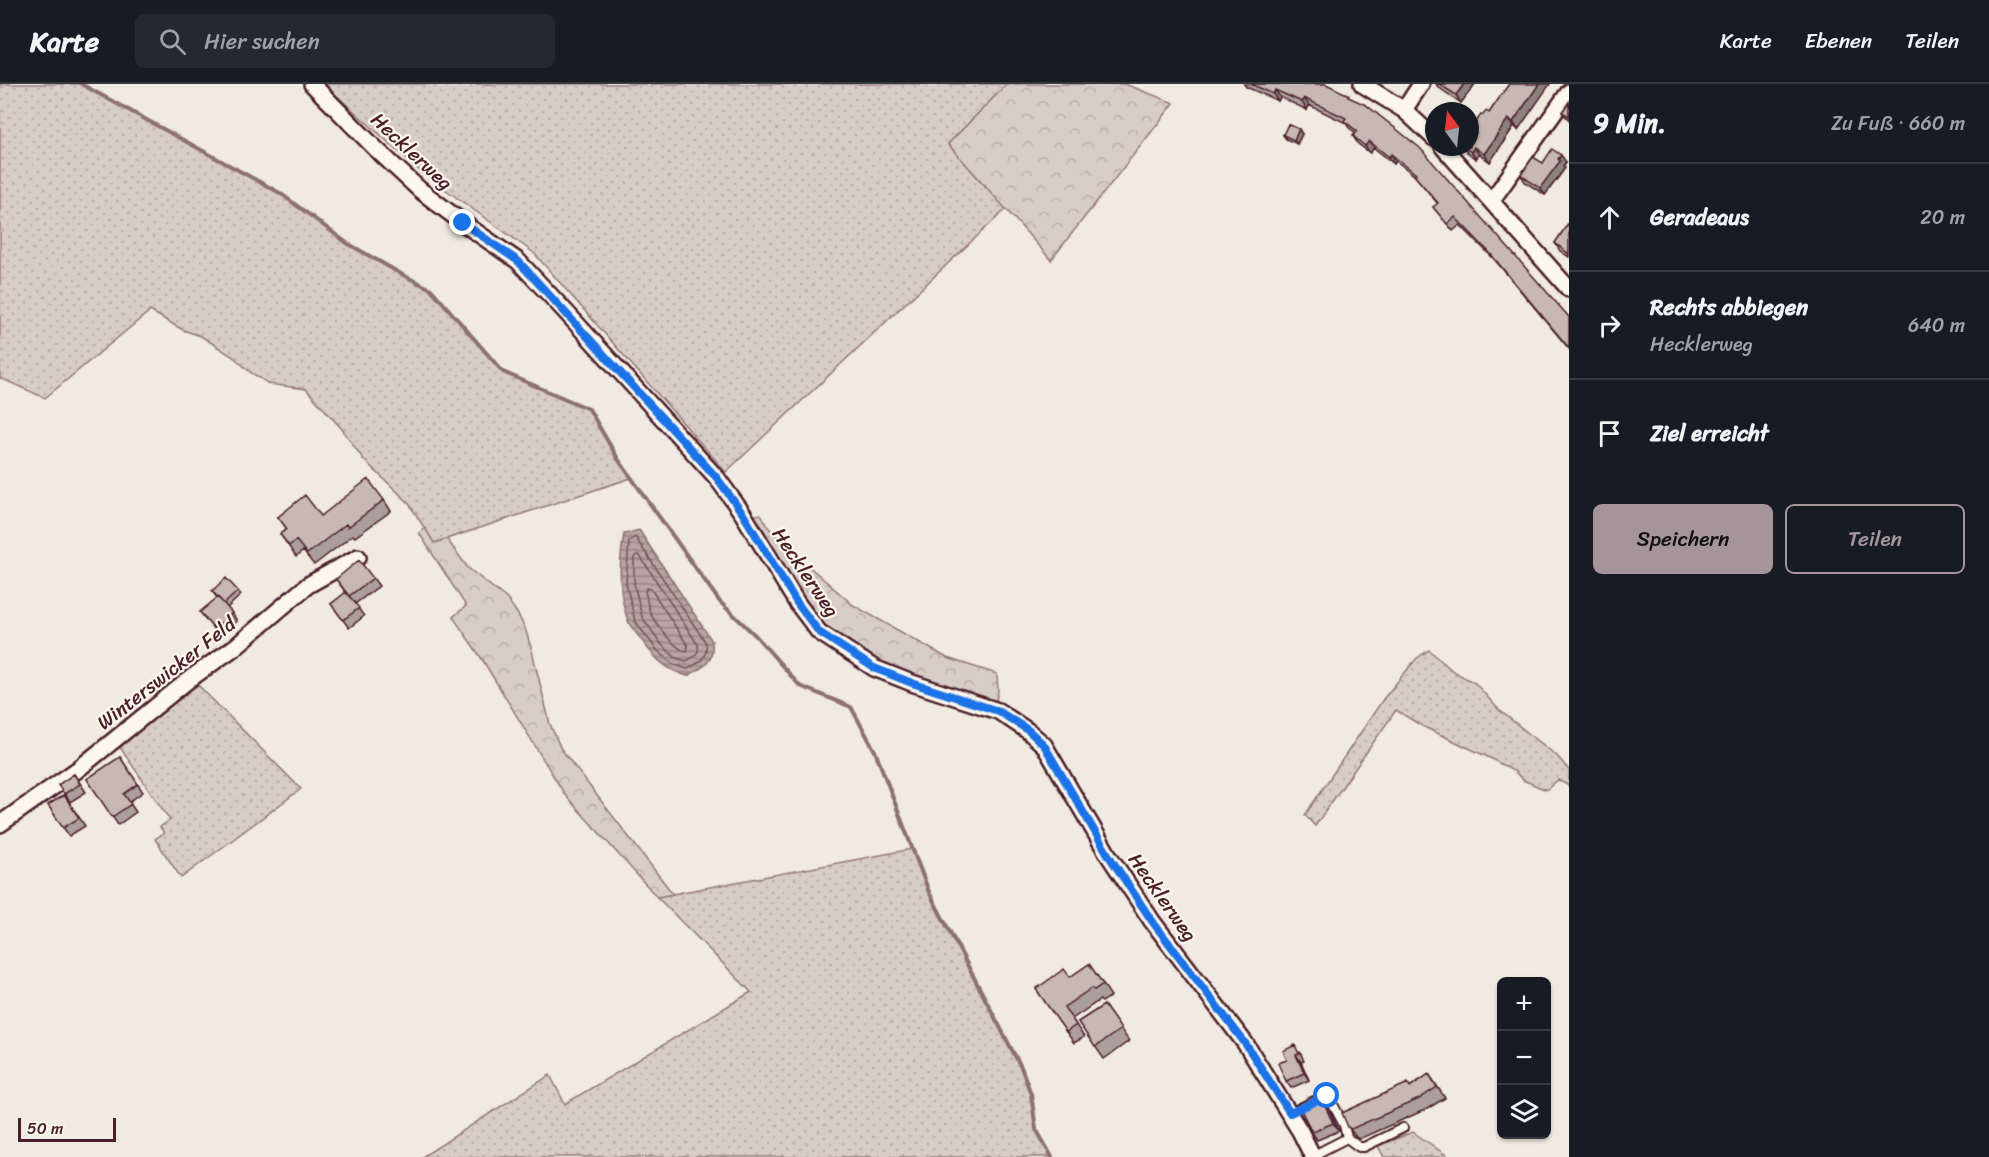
<!DOCTYPE html>
<html lang="de">
<head>
<meta charset="utf-8">
<style>
	:root { --surface:#171b24; --page:#242831; --text:#f1f3f6; --muted:#9ea1a6; --line:#363941; --accent:#a6949b }
	body { margin:0; font-family:Sriracha,sans-serif; background:var(--page); color:var(--text) }
	.controls { position:absolute; right:18px; bottom:18px; display:grid; overflow:hidden; border-radius:9px; box-shadow:0 2px 4px #0004 }
	.controls button { width:54px; height:54px; display:grid; place-items:center; padding:0; border:0; border-bottom:2px solid var(--line); background:var(--surface); color:var(--text); font:30px sans-serif }
	.compass { position:absolute; left:1425px; top:18px; width:54px; height:54px; border-radius:50%; background:var(--surface); box-shadow:0 2px 4px #0004; rotate:345deg }
	.scale { position:absolute; left:18px; bottom:15px; width:98px; box-sizing:border-box; padding-left:6px; border:3px solid #4a1f2b; border-top:0; font-size:16px; line-height:21px; white-space:nowrap; color:#4a1f2b; -webkit-text-stroke:4px #fbf7ec; paint-order:stroke }
	.stop { position:absolute; width:18px; height:18px; margin:-14px; border:4px solid #1a73e8; border-radius:50%; background:#fff }
	.stop.end { background:#1a73e8; border-color:#fff; box-shadow:0 2px 6px #0008 }
	.list { margin:0; padding:0; list-style:none }
	h2 { display:flex; justify-content:space-between; align-items:center; height:78px; margin:0; padding:0 24px; font-size:26px }
	h2 small { font-size:20px; font-weight:400; color:var(--muted) }
	.list li { display:grid; grid-template-columns:39px 1fr auto; gap:18px; align-items:center; box-sizing:border-box; height:108px; padding:0 24px; border-top:2px solid var(--line) }
	.list b { display:block; font-size:22px; white-space:nowrap }
	.list p { margin:0; font-size:20px; white-space:nowrap; color:var(--muted) }
	.list em { font-size:20px; font-style:normal; color:var(--muted) }
	.actions { display:flex; gap:12px; padding:18px 24px }
	.actions a { flex:1; padding:14px 0; border:2px solid var(--accent); border-radius:9px; text-align:center; font-size:21px; color:var(--accent) }
	.actions .main { background:var(--accent); color:#111 }
	.icon { flex:none; width:33px; height:33px; fill:none; stroke:currentColor; stroke-width:2; stroke-linecap:round; stroke-linejoin:round }
	.map { position:relative; flex:none; width:1569px; height:1073px; overflow:hidden }
	header { display:flex; align-items:center; gap:36px; box-sizing:border-box; height:84px; padding:0 30px; background:var(--surface); border-bottom:2px solid var(--line) }
	header strong { font-size:28px }
	nav { display:flex; gap:33px; margin-inline-start:auto; font-size:21px }
	.search { width:420px; height:54px; background:var(--page); display:flex; align-items:center; gap:15px; box-sizing:border-box; padding:0 21px; border-radius:9px; color:var(--muted); font-size:22px }
	main { display:flex }
	aside { flex:1; background:var(--surface) }
	.map>svg:first-child { display:block }
	.grass { fill:url(#grass-dots); stroke:#917678; stroke-width:1.5 }
	.forest { fill:url(#forest-crowns); stroke:#917678; stroke-width:1.5 }
	.water { fill:url(#water-rules); stroke:#8c6f72; stroke-width:1.5 }
	.lines { fill:none; stroke-linecap:round; stroke-linejoin:round }
	.shore { stroke:#76545b; stroke-width:1.5 }
	.stream { stroke:#8c6f72; stroke-width:4 }
	.service-casing { stroke:#4a1f2b; stroke-width:12 }
	.minor-casing { stroke:#4a1f2b; stroke-width:20 }
	.service { stroke:#fbf7ec; stroke-width:8 }
	.minor { stroke:#fbf7ec; stroke-width:15 }
	.wall { fill:#ac9e9a; stroke:#4a1f2b; stroke-width:1.5 }
	.shaded-wall { fill:#8c817d; stroke:#4a1f2b; stroke-width:1.5 }
	.building { fill:#c8b8b3; stroke:#4a1f2b; stroke-width:1.5 }
	.route { stroke:#1a73e8; stroke-width:8 }
	.labels { text-anchor:middle; stroke-width:4.5; stroke-linejoin:round; paint-order:stroke }
	.street-label { font-size:20px; fill:#4a1f2b; stroke:#fbf7ec }
</style>
</head>
<body>
<header>
<strong>Karte</strong>
<div class="search"><svg class="icon" aria-label="search" viewBox="0 0 24 24"><circle cx="10" cy="10" r="6"/><path d="M15 15l6 6"/></svg>Hier suchen</div>
<nav><a>Karte</a><a>Ebenen</a><a>Teilen</a></nav>
</header>
<main>
<div class="map">
<svg width="1569" height="1073" viewBox="0 0 1569 1073">
	<defs>
		<pattern id="grass-dots" width="8" height="8" patternUnits="userSpaceOnUse" patternTransform="scale(1.5)"><rect width="8" height="8" fill="#d8ccc6"/><path d="M2 2h.1M6 6h.1" fill="none" stroke="#bbafaa" stroke-width="1.8" stroke-linecap="round"/></pattern>
		<pattern id="forest-crowns" width="20" height="18" patternUnits="userSpaceOnUse" patternTransform="scale(1.5)"><rect width="20" height="18" fill="#d8ccc6"/><path d="M2 6a3 3 0 1 1 6 0M12 15a3 3 0 1 1 6 0" fill="none" stroke="#bbafaa"/></pattern>
		<pattern id="water-rules" width="6" height="5" patternUnits="userSpaceOnUse" patternTransform="scale(1.5)"><rect width="6" height="5" fill="#b8a4a2"/><path d="M0 2.5h6" fill="none" stroke="#988584"/></pattern>
	</defs>
	<rect width="100%" height="100%" fill="#f0eae0"/>
	<filter id="ink" filterUnits="userSpaceOnUse"><feTurbulence type="fractalNoise" baseFrequency=".0167" numOctaves="2"/><feDisplacementMap in="SourceGraphic" scale="12" xChannelSelector="R" yChannelSelector="G"/><feConvolveMatrix kernelMatrix="1 2 1 2 8 2 1 2 1" color-interpolation-filters="sRGB"/></filter>
	<g filter="url(#ink)">
		<path class="grass" d="M0 0H81L280 109 347 159 403 191 431 205 503 288 589 325 631 394 434 459 408 418 364 376 342 345 306 305 269 300 250 288 235 274 201 252 183 246 150 227 45 314 0 294Z
			M324 0H1007L948 60 1006 125 726 388 534 169 421 88Z
			M1429 566 1454 588 1475 599 1499 626 1557 672 1569 686V702L1558 696 1546 706 1523 696 1515 688 1490 674 1422 642 1396 626 1315 742 1305 731 1384 614 1416 575Z
			M194 597 301 705 181 794 155 755 164 749 160 743 170 736 117 659Z
			M912 765 929 808 1021 983 1031 1010 1036 1045 1052 1073H422L550 991 565 1020 751 908 657 813Z
			M1413 1048 1449 1073H1384L1378 1062Z"/>
		<path class="forest" d="M1007 0H1125L1174 19 1051 176 948 60Z
			M761 430 769 444 789 465 853 521 947 574 997 590 998 607 995 622 861 572 814 535 752 432Z
			M425 444 434 459 447 455 468 484 507 515 517 529 525 544 532 567 550 640 561 665 673 810 657 813 565 711 482 575 453 533 466 522 419 449Z"/>
		<path class="water" d="M639 446 712 557C714 578 705 583 687 592 666 585 656 576 643 558 639 552 632 545 629 539 618 512 619 478 624 450Z"/>
		<g class="lines">
			<path class="shore" d="M635 453 706 559C708 573 700 579 687 585L673 580 657 566 635 537 626 499 629 457Z
				M637 471 640 472 698 561C700 570 693 574 686 577L676 574 662 561 642 533 634 499V473Z
				M647 504 651 505 688 562 687 567C676 567 657 541 651 531 648 524 647 514 645 507Z"/>
			<path class="stream" d="M81 0 280 109 347 159 403 191 431 205 503 288 589 325 618 375 720 518 756 552 800 602 851 623 875 667 929 808 1021 983 1031 1010 1036 1045 1052 1073"/>
			<defs>
				<path id="service" d="M1290 1029 1324 1012 1329 1013 1344 1041 1347 1054
					M1312 1072 1347 1054 1359 1063H1364L1403 1044"/>
				<path id="minor" d="M312 0 376 65 420 106 463 139 518 177 565 227 717 394 743 430 797 519 819 548 874 584 912 599 998 627 1028 647 1044 661 1109 772 1152 837 1245 959 1300 1047 1313 1073
					M1362 0 1404 26 1434 54
					M1404 26 1421 0
					M1443 63 1569 205
					M1492 116 1569 8
					M0 740 77 686 191 594 235 563 308 501 358 473"/>
			</defs>
			<use href="#service" class="service-casing"/>
			<use href="#minor" class="minor-casing"/>
			<use href="#service" class="service"/>
			<use href="#minor" class="minor"/>
		</g>
		<path class="wall" d="M1244 0H1326L1352 15 1569 233V265L1494 175 1460 141 1453 147 1433 123 1438 120 1415 92 1396 77 1394 80 1374 64 1370 69 1358 60 1353 52 1356 49 1349 44 1346 39 1309 21 1307 26 1280 13 1278 17 1246 3Z
			M1436 0H1475L1461 19 1438 3Z
			M1509 0 1518 46 1514 42 1490 78 1479 70 1476 75 1467 69 1463 63H1470L1489 29Z
			M1569 18V36L1562 28Z
			M1302 50 1297 60 1286 55 1283 51Z
			M1566 78 1563 82 1565 84 1545 111 1525 98 1521 91 1543 79Z
			M1569 138V173L1560 167 1555 159Z
			M384 416 391 427 355 453 353 451 314 481 303 467 296 473 280 450 287 445 278 433 321 432Z
			M373 494 379 502 355 520 364 532 349 544 331 520 346 509 336 495Z
			M212 507H238L241 511 227 524 237 537 228 547H226L219 552 200 528 217 514Z
			M120 673 143 708 129 718 136 728 118 741 87 695Z
			M74 690 86 708 70 718 58 701Z
			M64 711 85 742 69 752 48 721Z
			M1089 880 1111 912 1102 918 1100 916 1072 935 1084 953 1074 959 1036 905 1070 893Z
			M1104 921 1129 957 1104 975 1078 938Z
			M1300 968 1304 977 1301 978 1309 996 1291 1004 1286 997 1287 976Z
			M1429 990 1445 1014 1427 1025 1359 1055 1356 1053 1348 1043Z
			M1319 1010 1325 1018 1339 1047 1317 1056 1312 1048 1305 1035H1304L1295 1022Z"/>
		<path class="shaded-wall" d="M1464 0H1475L1461 19 1456 11Z
			M1539 0H1550L1518 46 1513 38Z
			M1275 6 1280 13 1278 17 1273 10Z
			M1304 14 1309 21 1307 26 1302 18Z
			M1508 35 1514 42 1490 78 1484 70Z
			M1299 45 1302 50 1297 60 1294 56Z
			M1369 57 1374 64 1370 69 1365 62Z
			M1474 63 1479 70 1476 75 1471 68Z
			M1391 70 1396 77 1394 80 1389 73Z
			M1561 71 1566 78 1563 82 1565 84 1545 111 1540 104Z
			M232 529 237 537 228 547 223 539Z
			M1296 971 1301 978 1309 996 1304 989Z
			M1319 1010 1325 1018 1339 1047 1333 1039Z"/>
		<path class="building" d="M1251 0H1326L1349 11 1348 13 1366 21 1420 64 1569 233V264L1489 168 1455 133 1447 140 1433 123 1438 119 1414 91 1416 90 1391 70 1389 73 1369 57 1365 62 1353 52 1357 47 1344 37 1346 34 1304 14 1302 18 1275 6 1273 10Z
			M1439 0H1464L1456 11Z
			M1509 0H1539L1513 38 1508 35 1484 70 1474 63 1471 68 1464 63H1470V49L1481 30 1483 31 1486 27 1489 29Z
			M1569 18V32L1562 28Z
			M1288 40 1299 45 1294 56 1283 51Z
			M1552 65 1561 71 1558 75 1560 77 1540 104 1521 91 1533 73 1543 79Z
			M1569 138V170L1555 159Z
			M368 395 384 416 348 443 346 440 307 470 296 456 289 462 280 450 287 445 278 433 305 411 321 432Z
			M359 476 373 494 349 512 336 495Z
			M226 494 238 507 224 520 212 507Z
			M346 508 359 524 343 536 331 520Z
			M218 513 232 529 223 539H220L214 544 200 528Z
			M120 673 138 700 124 710 131 720 112 733 87 695Z
			M74 690 80 700 64 710 58 701Z
			M64 711 79 734 63 744 48 721Z
			M1089 880 1103 900 1094 906 1092 904 1064 923 1076 941 1066 948 1036 905 1064 885 1070 893Z
			M1104 921 1121 945 1095 963 1078 938Z
			M1295 961 1299 970 1296 971 1304 989 1286 997 1278 979 1287 976 1283 967Z
			M1429 990 1437 1003 1419 1015 1351 1045 1348 1043 1342 1029 1408 999 1410 1003Z
			M1319 1010 1333 1039 1312 1048 1301 1026 1299 1027 1295 1022Z"/>
	</g>
	<g class="lines" filter="url(#ink)">
		<path class="route" d="M463 139 518 177 717 394 743 430 797 519 819 548 874 584 912 599 998 627 1028 646 1044 661 1109 772 1152 837 1245 959 1290 1029 1327 1012"/>
	</g>
	<g class="labels">
		<g class="street-label">
			<text transform="translate(412 67) rotate(43)" y="7">Hecklerweg</text>
			<text transform="translate(806 488) rotate(56)" y="7">Hecklerweg</text>
			<text transform="translate(166 589) rotate(-38)" y="7">Winterswicker Feld</text>
			<text transform="translate(1163 813) rotate(55)" y="7">Hecklerweg</text>
		</g>
	</g>
</svg>
<div class="controls">
<button>+</button>
<button>−</button>
<button><svg class="icon" aria-label="layers" viewBox="0 0 24 24"><path d="M12 4l9 5-9 5-9-5zM3 14l9 5 9-5"/></svg></button>
</div>
<svg class="compass" viewBox="-18 -18 36 36"><path d="M0-13l5 13h-10z" fill="#e53935"/><path d="M0 13l5-13h-10z" fill="#9ea1a6"/></svg>
<div class="scale">50 m</div>
<div class="stop" style="left:1327px;top:1012px"></div>
<div class="stop end" style="left:463px;top:139px"></div>
</div>
<aside>
<h2>9 Min.<small>Zu Fuß · 660 m</small></h2>
<ul class="list">
<li><svg class="icon" aria-label="ahead" viewBox="0 0 24 24"><path d="M12 20V5M6 11l6-6 6 6"/></svg><div><b>Geradeaus</b></div><em>20 m</em></li>
<li><svg class="icon" aria-label="right" viewBox="0 0 24 24"><path d="M7 20v-9h11M14 6l5 5-5 5"/></svg><div><b>Rechts abbiegen</b><p>Hecklerweg</p></div><em>640 m</em></li>
<li><svg class="icon" aria-label="arrive" viewBox="0 0 24 24"><path d="M6 21V4h12l-3 4 3 4H6"/></svg><div><b>Ziel erreicht</b></div></li>
</ul>
<div class="actions"><a class="main">Speichern</a><a>Teilen</a></div>
</aside>
</main>
</body>
</html>
